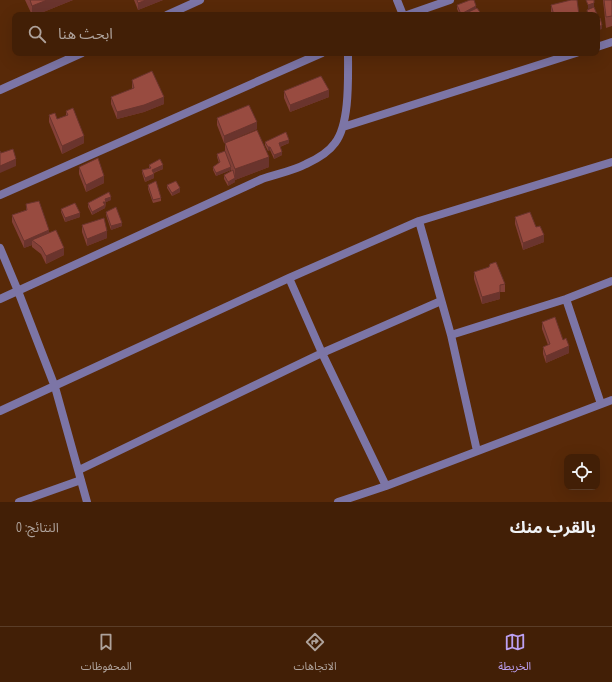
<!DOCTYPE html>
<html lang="ar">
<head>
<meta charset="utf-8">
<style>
	:root { --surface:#421f06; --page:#4c2c14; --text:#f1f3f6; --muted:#aea29b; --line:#5a3d28; --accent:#bca0f2 }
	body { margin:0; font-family:"PT Sans Narrow","Noto Sans Arabic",sans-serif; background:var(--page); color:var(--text); direction:rtl }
	.controls { position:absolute; right:12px; bottom:12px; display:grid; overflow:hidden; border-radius:8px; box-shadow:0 4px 16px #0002 }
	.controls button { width:36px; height:36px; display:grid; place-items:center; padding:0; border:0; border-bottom:1px solid var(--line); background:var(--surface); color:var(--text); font:20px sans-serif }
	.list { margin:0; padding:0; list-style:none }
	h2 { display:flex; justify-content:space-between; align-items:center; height:52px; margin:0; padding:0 16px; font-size:17px }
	h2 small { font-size:13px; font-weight:400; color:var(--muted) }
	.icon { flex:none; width:22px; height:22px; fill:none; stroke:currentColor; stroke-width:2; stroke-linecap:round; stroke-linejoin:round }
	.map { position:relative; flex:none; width:612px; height:502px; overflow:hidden; direction:ltr }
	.search { position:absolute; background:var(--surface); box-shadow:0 4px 16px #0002; left:12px; right:12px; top:12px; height:44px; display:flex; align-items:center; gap:10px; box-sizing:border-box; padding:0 14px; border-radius:8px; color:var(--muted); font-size:15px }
	.sheet { height:124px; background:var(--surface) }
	nav { display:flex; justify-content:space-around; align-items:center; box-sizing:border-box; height:56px; border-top:1px solid var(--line); background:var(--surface); font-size:11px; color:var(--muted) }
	nav a { display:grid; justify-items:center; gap:2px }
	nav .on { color:var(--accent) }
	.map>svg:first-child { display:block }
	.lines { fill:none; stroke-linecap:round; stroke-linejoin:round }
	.minor { stroke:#7c75a6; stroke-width:8 }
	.wall { fill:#834037 }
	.shaded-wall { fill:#6a342d }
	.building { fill:#984b40; stroke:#6a342d }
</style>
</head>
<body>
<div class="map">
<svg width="612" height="502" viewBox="0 0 612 502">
	<rect width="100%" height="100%" fill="#582908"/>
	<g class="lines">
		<path class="minor" d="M397 0 403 15
			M167 15 200 0
			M407 15 450 0
			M597 47 612 42
			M0 90 82 53
			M343 127 576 53
			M0 195 322 53
			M419 221 451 335 477 451
			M0 248 18 291 55 387 87 502
			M289 278 322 353 386 486
			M0 299 262 179C276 174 293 171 306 164 317 159 328 153 335 143 350 124 348 77 348 53
			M566 299 601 404
			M451 335 566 299 612 281
			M0 411 289 278 419 221 612 162
			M79 470 322 353 441 301
			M19 502 81 480
			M338 502 386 486 612 400"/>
	</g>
	<path class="wall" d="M25 0H73L36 15H32Z
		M134 0H163L138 10Z
		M603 0H612V26L606 28Z
		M457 5 476 8 482 15H460L457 9Z
		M551 5 579 15H552L551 12Z
		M132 80 164 104 144 112 117 119 111 104V97L132 89Z
		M284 91 329 97 290 112 284 98Z
		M66 111 84 143 62 154 49 122V115L57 119 66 116Z
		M217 118 257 129 224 143 217 125Z
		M265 142 289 143 280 147 282 155 274 159 270 150 268 151 265 145Z
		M225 143 269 167 235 180V179V182L228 186 224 179V175L231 171V170L216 176 213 170V167L219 163 217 157V154L225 152Z
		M149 165 163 169 154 173V178L145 182 142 173V170L149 168Z
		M79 167 104 183 86 192 79 174Z
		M148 185 161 198V201L153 203 148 189Z
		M167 185 180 192 172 196 167 188Z
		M111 200 106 202 105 208 92 215 88 207V203Z
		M26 204 49 233 64 255 46 264 41 254 32 247V245L24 248 12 222V215L26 210Z
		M61 209 80 217 65 222 61 212Z
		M106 212 122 226 111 230 106 215Z
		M515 217 536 227 544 242 523 250 515 224Z
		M82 225 107 238 87 246 82 232Z
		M474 272 505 284V292H500V299L482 304 474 279Z
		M542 322 563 340 569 353 546 363 543 354V347L548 345 542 329Z"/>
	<path class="shaded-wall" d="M47 0H73L36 15H32V6Z
		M146 0H163L138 10V3Z
		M594 3V7L588 9V5Z
		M476 6V10L466 15H461V14Z
		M602 25V29L597 31V28Z
		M329 90V97L290 112V105Z
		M164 97V104L144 112 117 119V112Z
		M257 122V129L224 143V136Z
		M84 136V143L62 154V146Z
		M289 140V143L279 147V143Z
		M268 147H270V150L268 151Z
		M282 152V155L274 159V155Z
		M269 157V167L235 180V169Z
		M16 159V166L0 173V166Z
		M163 165V169L152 173V170Z
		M231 167V170L216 176V173Z
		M154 174V178L145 182V178Z
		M104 176V183L86 192V185Z
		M235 178V182L228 186V182Z
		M180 188V192L172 196V193Z
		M111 197V200L106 202 105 208 92 215V212L103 202 105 199Z
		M80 213V217L65 222V218Z
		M122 223V226L111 230V226Z
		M49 230V237L32 240V245L24 248V241Z
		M107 231V238L87 246V239Z
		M544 235V242L523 250V243Z
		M64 248V255L46 264V256Z
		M500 292V299L482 304V297Z
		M569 346V353L546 363V356Z"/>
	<path class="building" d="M30 0H47L32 6Z
		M137 0H146L138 3Z
		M470 0H474L476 6 461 14 457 5Z
		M571 0H577L579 15H557V14L554 15 551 5Z
		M586 0H594V3L588 5Z
		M604 0H612V16L606 17Z
		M594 7 598 17 597 18V15H588L587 10Z
		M477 8 482 15H462Z
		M600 18 602 25 597 28V20Z
		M152 71 164 97 144 105 117 112 111 97 134 88 132 80Z
		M321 76 329 90 290 105 284 91Z
		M249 105 257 122 224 136 217 118Z
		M73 108 84 136 62 146 49 115 55 113 57 119 68 115 66 111Z
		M257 130 269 157 235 169 225 143Z
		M286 132 289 140 279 143 282 152 274 155 270 147H268L265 142Z
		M13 149 16 159 0 166V151L1 153Z
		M225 151 231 167 216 173 213 167 220 162 217 154Z
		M98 158 104 176 86 185 79 167Z
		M160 159 163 165 152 170 154 174 145 178 142 170 151 168 149 165Z
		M233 170 235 178 228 182 224 175Z
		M156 181 161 198 153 200 148 185Z
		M176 181 180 188 172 193 167 185Z
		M109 192 111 197 105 199 106 202H103L105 205 92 212 88 203Z
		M39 201 49 230 24 241 12 215 27 210 26 204Z
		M75 203 80 213 65 218 61 209Z
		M116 207 122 223 111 226 106 212Z
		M530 212 536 227 540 226 544 235 523 243 515 217Z
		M104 218 107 231 87 239 82 225Z
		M56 230 64 248 46 256 41 247 32 240Z
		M496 262 505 284 500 285V292L482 297 474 272 489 267 490 264Z
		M555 317 563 340 566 338 569 346 546 356 543 347 550 344 542 322Z"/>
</svg>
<div class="controls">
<button><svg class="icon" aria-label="locate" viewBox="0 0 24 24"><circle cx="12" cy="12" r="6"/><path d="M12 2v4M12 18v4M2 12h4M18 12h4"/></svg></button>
</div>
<div class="search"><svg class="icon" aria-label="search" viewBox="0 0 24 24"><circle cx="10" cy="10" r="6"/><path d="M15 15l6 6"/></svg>ابحث هنا</div>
</div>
<section class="sheet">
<h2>بالقرب منك<small>النتائج: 0</small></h2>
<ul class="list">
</ul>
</section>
<nav>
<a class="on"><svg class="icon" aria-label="map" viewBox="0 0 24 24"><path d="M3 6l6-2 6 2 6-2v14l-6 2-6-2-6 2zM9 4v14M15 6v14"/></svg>الخريطة</a>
<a><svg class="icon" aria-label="directions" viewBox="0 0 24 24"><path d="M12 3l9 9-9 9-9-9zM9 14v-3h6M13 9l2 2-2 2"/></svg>الاتجاهات</a>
<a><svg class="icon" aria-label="saved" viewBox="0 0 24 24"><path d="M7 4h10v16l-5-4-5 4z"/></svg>المحفوظات</a>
</nav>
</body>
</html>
